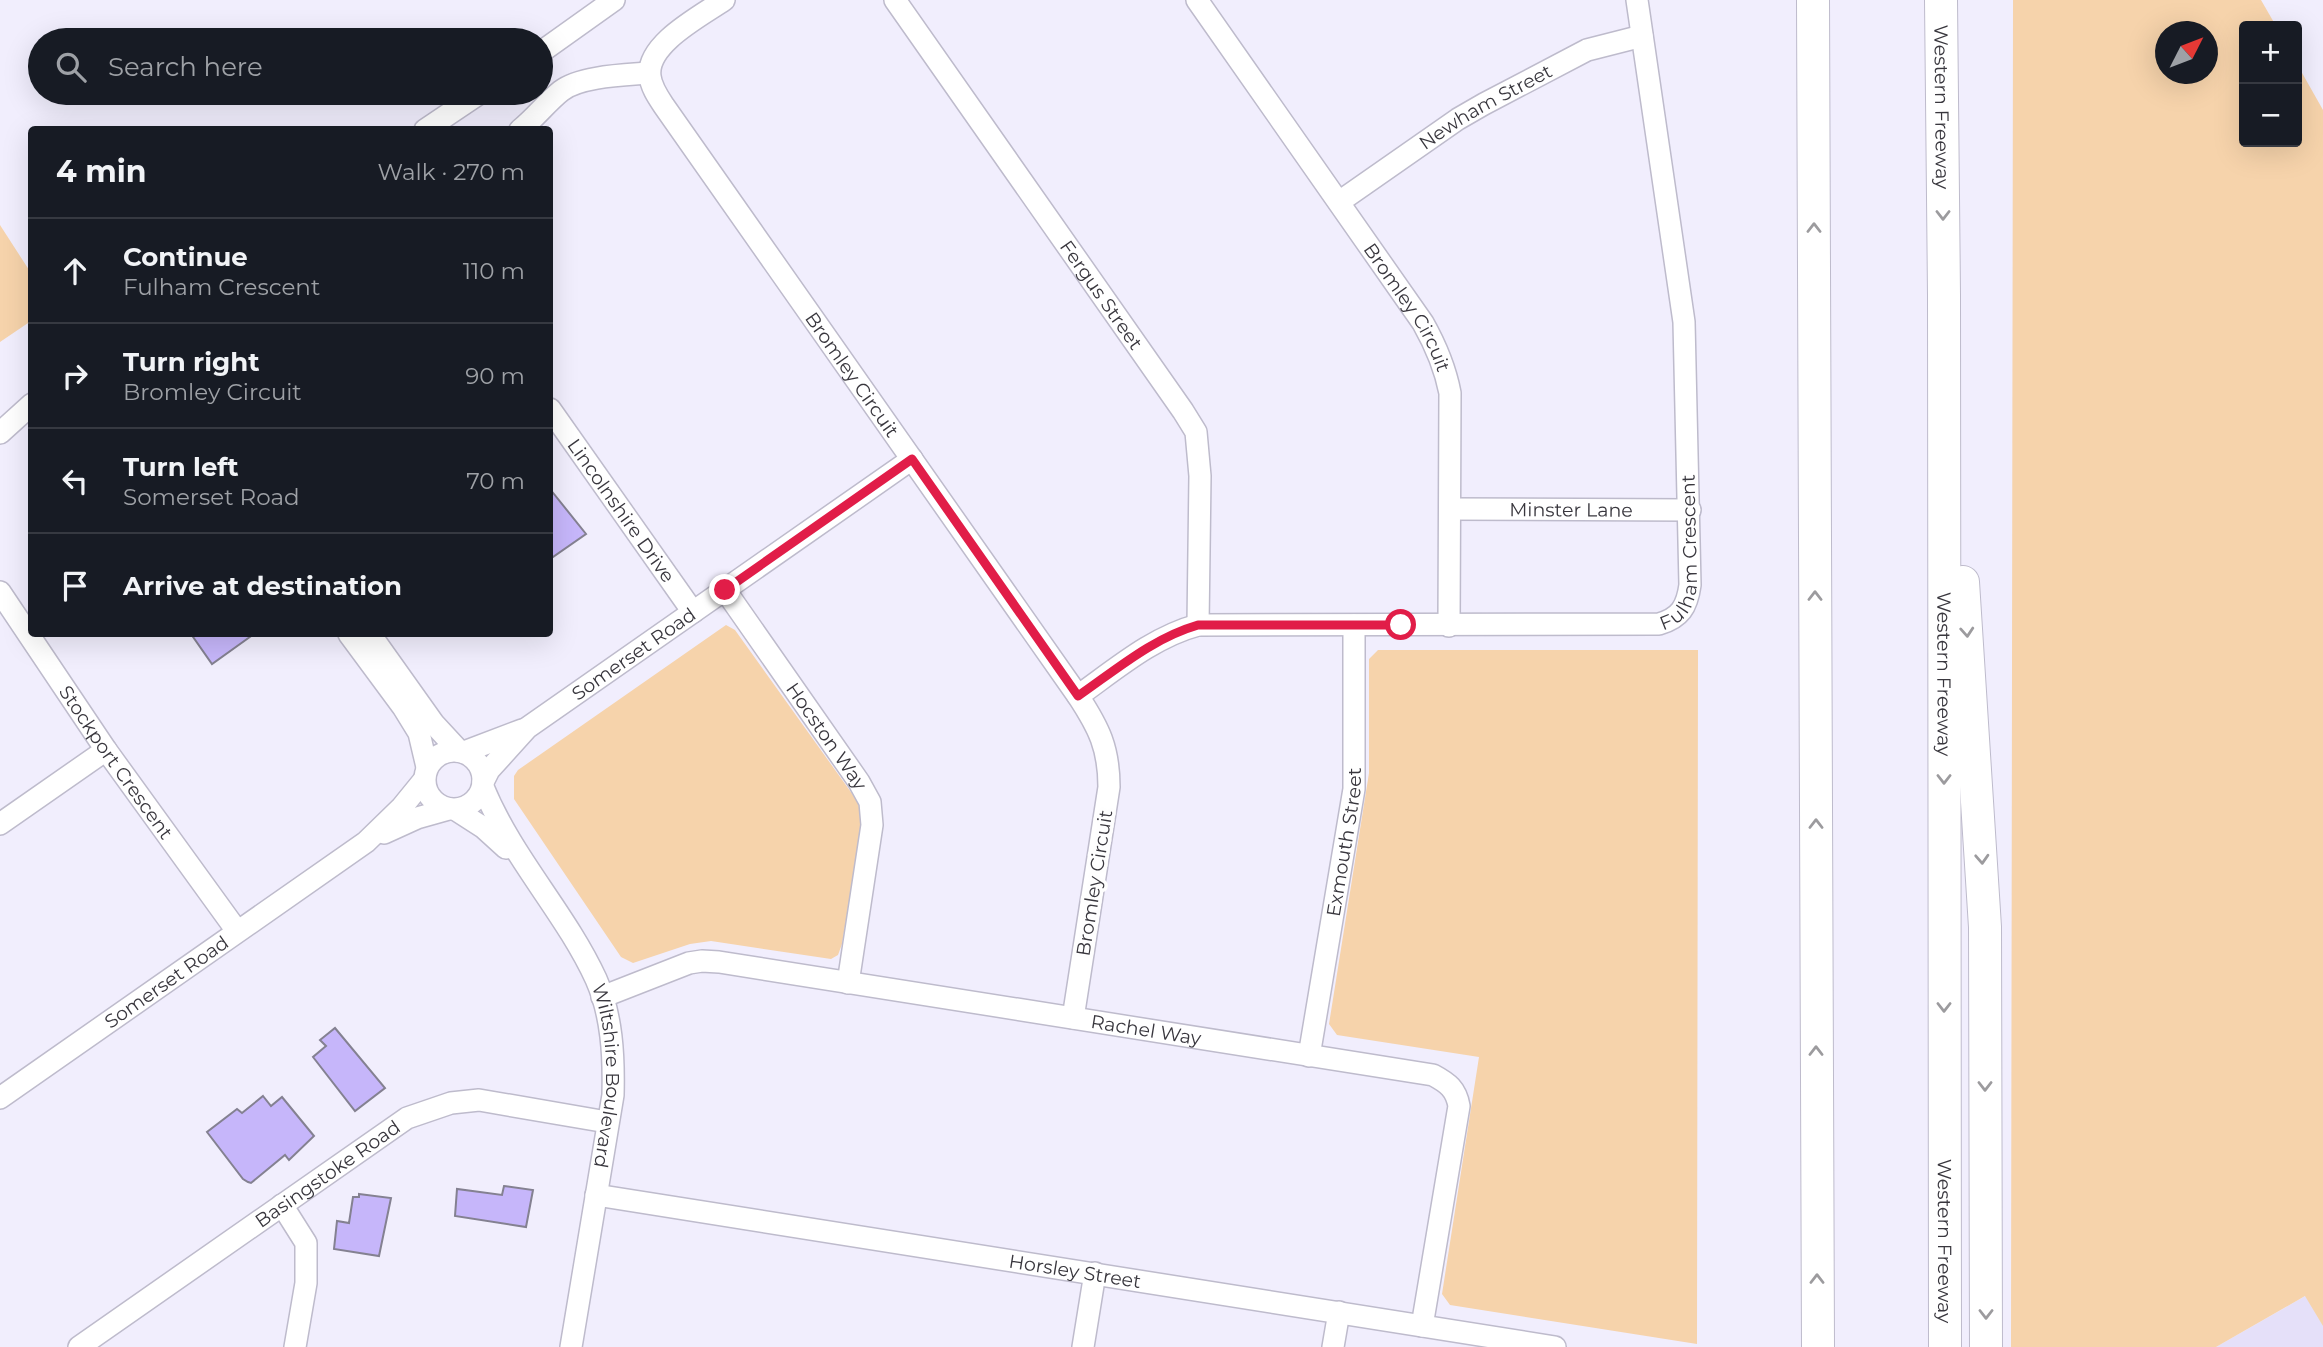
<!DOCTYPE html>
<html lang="en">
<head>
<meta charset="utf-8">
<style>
	:root { --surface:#171b24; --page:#242831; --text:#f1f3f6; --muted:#9ea1a6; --line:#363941 }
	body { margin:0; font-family:Montserrat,sans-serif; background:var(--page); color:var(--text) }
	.controls { position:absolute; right:21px; top:21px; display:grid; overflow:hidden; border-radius:7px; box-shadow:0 7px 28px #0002 }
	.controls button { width:63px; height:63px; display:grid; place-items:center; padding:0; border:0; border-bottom:2px solid var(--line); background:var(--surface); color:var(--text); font:35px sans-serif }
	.compass { position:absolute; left:2155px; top:21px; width:63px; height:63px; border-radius:50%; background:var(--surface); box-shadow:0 7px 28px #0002; rotate:48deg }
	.stop { position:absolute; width:21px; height:21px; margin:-16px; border:5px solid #e11d48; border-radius:50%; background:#fff }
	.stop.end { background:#e11d48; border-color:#fff; box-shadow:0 2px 7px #0008 }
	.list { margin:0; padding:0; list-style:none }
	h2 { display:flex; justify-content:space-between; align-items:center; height:91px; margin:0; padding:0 28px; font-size:30px }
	h2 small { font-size:23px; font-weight:400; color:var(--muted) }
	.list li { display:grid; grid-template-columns:46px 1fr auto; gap:21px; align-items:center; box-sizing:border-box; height:105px; padding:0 28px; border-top:2px solid var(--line) }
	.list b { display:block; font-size:26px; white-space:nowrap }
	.list p { margin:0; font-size:23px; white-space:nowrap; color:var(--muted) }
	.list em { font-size:23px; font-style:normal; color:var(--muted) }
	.icon { flex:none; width:38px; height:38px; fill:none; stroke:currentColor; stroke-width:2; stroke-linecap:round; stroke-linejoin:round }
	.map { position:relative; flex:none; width:2323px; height:1347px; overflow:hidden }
	.search { position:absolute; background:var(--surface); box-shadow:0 7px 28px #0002; left:28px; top:28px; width:525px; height:77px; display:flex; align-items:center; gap:18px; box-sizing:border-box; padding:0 24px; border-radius:38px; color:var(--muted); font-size:26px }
	.panel { position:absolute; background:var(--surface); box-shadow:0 7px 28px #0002; left:28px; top:126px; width:525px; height:511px; border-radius:7px }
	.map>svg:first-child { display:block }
	.built { fill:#e5e0f9 }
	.green { fill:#f6d3ab; fill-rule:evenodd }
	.building { fill:#c6b6fa; stroke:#848191; stroke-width:2 }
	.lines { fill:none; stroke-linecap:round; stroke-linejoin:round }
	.minor-casing { stroke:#bebbcc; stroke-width:24 }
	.highway-casing { stroke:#bebbcc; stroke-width:34 }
	.minor { stroke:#fff; stroke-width:21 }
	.highway { stroke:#fff; stroke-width:32 }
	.oneway { stroke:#9c9b9e }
	.route { stroke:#e11d48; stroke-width:9 }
	.labels { text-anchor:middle; stroke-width:7; stroke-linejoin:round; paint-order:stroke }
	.street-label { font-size:19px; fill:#39373e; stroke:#fefefe }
</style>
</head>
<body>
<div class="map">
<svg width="2323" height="1347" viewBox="0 0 2323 1347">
	<rect width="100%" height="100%" fill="#f1eefd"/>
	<path class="built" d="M2323 1286V1347H2216Z"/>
	<path class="green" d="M2013 0H2261L2276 26H2244V142H2297V64L2323 110V1326L2305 1296 2216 1347H2011ZM2166 32H2208V74H2166Z
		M0 225 31 273V321L0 342Z
		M726 625 735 630 858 802 861 817V829L842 944 838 955 831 959 711 941 690 944 633 963 621 957 514 799V776L518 770Z
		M1378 650H1698L1697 1344 1450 1305 1442 1294 1479 1057 1337 1035 1329 1024 1369 773V659Z"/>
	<path class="building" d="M550 489 586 534 550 559Z
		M191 634H254L212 664Z
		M335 1028 385 1088 355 1111 313 1057 326 1046 320 1040Z
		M263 1096 271 1106 282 1097 314 1136 289 1160 285 1155 251 1183 248 1182 243 1179 207 1132 237 1109 242 1113Z
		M504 1186 533 1190 526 1227 455 1216 457 1189 502 1195Z
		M359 1194 391 1198 379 1256 334 1249 337 1221 349 1223 353 1197H359Z"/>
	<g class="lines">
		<defs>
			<g id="minor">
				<path id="s1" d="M724 0C701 16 646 44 650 76 651 87 658 97 664 106L1078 696C1099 728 1109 748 1109 787L1073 1018"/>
				<path id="s2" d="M895 0 1183 411 1196 432 1200 476 1198 625"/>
				<path id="s3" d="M1197 0 1423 323C1436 346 1445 367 1450 393L1449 626"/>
				<path d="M541 52 614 0"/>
				<path d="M425 130 480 93"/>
				<path d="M520 130C535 118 547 102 561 91 580 76 626 75 649 73"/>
				<path id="s4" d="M1339 202 1458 119 1484 104 1587 50 1642 36"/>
				<path id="s5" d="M550 409 693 612"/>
				<path d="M0 433 32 404"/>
				<path id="s6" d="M1450 509 1690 510"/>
				<path id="s7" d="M725 590 859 782 870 802 872 825 848 983"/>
				<path id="s8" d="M0 592 106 750 237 931"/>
				<path d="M349 634 403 707 419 733 427 767"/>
				<path d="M370 634 434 724 459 751"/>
				<path id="s9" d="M1078 696C1116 669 1153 637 1198 625L1659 624C1680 618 1687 607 1690 585L1684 322 1637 0"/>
				<circle cx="454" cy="780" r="29"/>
				<path d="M464 752 522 730"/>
				<path id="s10" d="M483 782 489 770 527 728 912 459"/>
				<path id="s11" d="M483 787C512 858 565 912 596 979 612 1015 614 1056 613 1095L571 1347"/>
				<path d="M456 810 484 828 506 848"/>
				<path d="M0 824 106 750"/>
				<path d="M384 833 417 818 449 809"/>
				<path id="s12" d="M602 997 689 963 702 961 719 962 1433 1075C1448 1083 1456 1089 1459 1106L1422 1326"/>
				<path id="s13" d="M1309 1056 1354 789V625"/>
				<path id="s14" d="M0 1098 366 842 402 807 424 780"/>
				<path id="s15" d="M596 1195 1555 1347"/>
				<path d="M282 1205 306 1243V1283L295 1347"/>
				<path id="s16" d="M79 1347 407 1118 451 1103 479 1100 607 1122"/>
				<path d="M1083 1347 1095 1273"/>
				<path d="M1333 1347 1339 1312"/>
			</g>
			<g id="highway">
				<path d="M1813 0 1818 1347"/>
				<path id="s17" d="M1941 0 1944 295 1945 1347"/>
				<path d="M1963 582 1985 927 1986 1347"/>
			</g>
		</defs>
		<use href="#minor" class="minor-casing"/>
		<use href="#highway" class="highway-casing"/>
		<use href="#minor" class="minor"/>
		<use href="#highway" class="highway"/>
	</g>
	<defs><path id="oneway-chevron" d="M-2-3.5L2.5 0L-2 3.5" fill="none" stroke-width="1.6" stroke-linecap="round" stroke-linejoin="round" transform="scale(1.75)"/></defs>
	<g class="oneway">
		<use href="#oneway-chevron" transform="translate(1943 215) rotate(90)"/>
		<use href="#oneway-chevron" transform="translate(1814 228) rotate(-90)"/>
		<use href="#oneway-chevron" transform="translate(1815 596) rotate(-90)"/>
		<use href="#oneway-chevron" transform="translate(1967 632) rotate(86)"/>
		<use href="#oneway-chevron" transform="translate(1944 779) rotate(90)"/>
		<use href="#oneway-chevron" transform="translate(1816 824) rotate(-90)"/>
		<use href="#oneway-chevron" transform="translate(1982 859) rotate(87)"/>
		<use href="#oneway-chevron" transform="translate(1944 1007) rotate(90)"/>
		<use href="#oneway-chevron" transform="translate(1816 1051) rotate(-90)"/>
		<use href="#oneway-chevron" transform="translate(1985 1086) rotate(90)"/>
		<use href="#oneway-chevron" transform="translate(1817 1279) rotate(-90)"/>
		<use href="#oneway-chevron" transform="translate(1986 1314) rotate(90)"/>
	</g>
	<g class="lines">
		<path class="route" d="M725 590 912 459 1078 696C1117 669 1153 638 1198 625H1401"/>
	</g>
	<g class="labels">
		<g class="street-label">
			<text dy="7" stroke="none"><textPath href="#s17" startOffset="107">Western Freeway</textPath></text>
			<text dy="7" stroke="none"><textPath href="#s4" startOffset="175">Newham Street</textPath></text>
			<text dy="7" stroke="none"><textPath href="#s2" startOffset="360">Fergus Street</textPath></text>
			<text dy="7" stroke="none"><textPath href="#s3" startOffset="373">Bromley Circuit</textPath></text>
			<text dy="7" stroke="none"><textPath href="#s1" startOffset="472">Bromley Circuit</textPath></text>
			<text dy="7" stroke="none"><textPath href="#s6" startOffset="121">Minster Lane</textPath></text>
			<text dy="7" stroke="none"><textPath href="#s5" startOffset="124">Lincolnshire Drive</textPath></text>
			<text dy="7" stroke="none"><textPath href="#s9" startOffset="684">Fulham Crescent</textPath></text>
			<text dy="7" stroke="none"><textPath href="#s10" startOffset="200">Somerset Road</textPath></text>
			<text dy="7" stroke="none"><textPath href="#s17" startOffset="674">Western Freeway</textPath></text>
			<text dy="7" stroke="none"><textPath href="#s7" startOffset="178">Hocston Way</textPath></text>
			<text dy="7" stroke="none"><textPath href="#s8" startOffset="206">Stockport Crescent</textPath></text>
			<text dy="7" stroke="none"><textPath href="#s13" startOffset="217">Exmouth Street</textPath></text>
			<text transform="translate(1094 883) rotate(-81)" y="7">Bromley Circuit</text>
			<text dy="7" stroke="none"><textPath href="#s14" startOffset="203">Somerset Road</textPath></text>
			<text dy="7" stroke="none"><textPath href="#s12" startOffset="556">Rachel Way</textPath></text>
			<text dy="7" stroke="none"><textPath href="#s11" startOffset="322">Wiltshire Boulevard</textPath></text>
			<text dy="7" stroke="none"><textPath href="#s16" startOffset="303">Basingstoke Road</textPath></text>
			<text dy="7" stroke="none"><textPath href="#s17" startOffset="1241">Western Freeway</textPath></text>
			<text dy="7" stroke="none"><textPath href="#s15" startOffset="485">Horsley Street</textPath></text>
		</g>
	</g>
</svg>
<div class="controls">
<button>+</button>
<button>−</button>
</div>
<svg class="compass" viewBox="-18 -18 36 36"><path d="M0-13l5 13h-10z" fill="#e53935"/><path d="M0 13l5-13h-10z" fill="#9ea1a6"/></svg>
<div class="stop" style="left:1401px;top:625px"></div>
<div class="stop end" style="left:725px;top:590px"></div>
<div class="search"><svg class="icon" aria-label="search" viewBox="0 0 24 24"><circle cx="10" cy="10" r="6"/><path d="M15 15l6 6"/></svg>Search here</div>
<section class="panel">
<h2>4 min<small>Walk · 270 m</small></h2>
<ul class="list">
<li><svg class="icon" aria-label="ahead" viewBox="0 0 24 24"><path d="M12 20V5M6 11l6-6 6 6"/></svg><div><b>Continue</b><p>Fulham Crescent</p></div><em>110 m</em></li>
<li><svg class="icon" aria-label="right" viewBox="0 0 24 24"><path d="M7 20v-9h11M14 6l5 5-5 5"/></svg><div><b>Turn right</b><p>Bromley Circuit</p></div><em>90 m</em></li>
<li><svg class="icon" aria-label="left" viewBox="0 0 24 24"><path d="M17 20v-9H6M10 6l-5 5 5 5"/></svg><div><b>Turn left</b><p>Somerset Road</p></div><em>70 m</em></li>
<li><svg class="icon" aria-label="arrive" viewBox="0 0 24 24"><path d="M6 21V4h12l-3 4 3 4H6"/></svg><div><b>Arrive at destination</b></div></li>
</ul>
</section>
</div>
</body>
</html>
